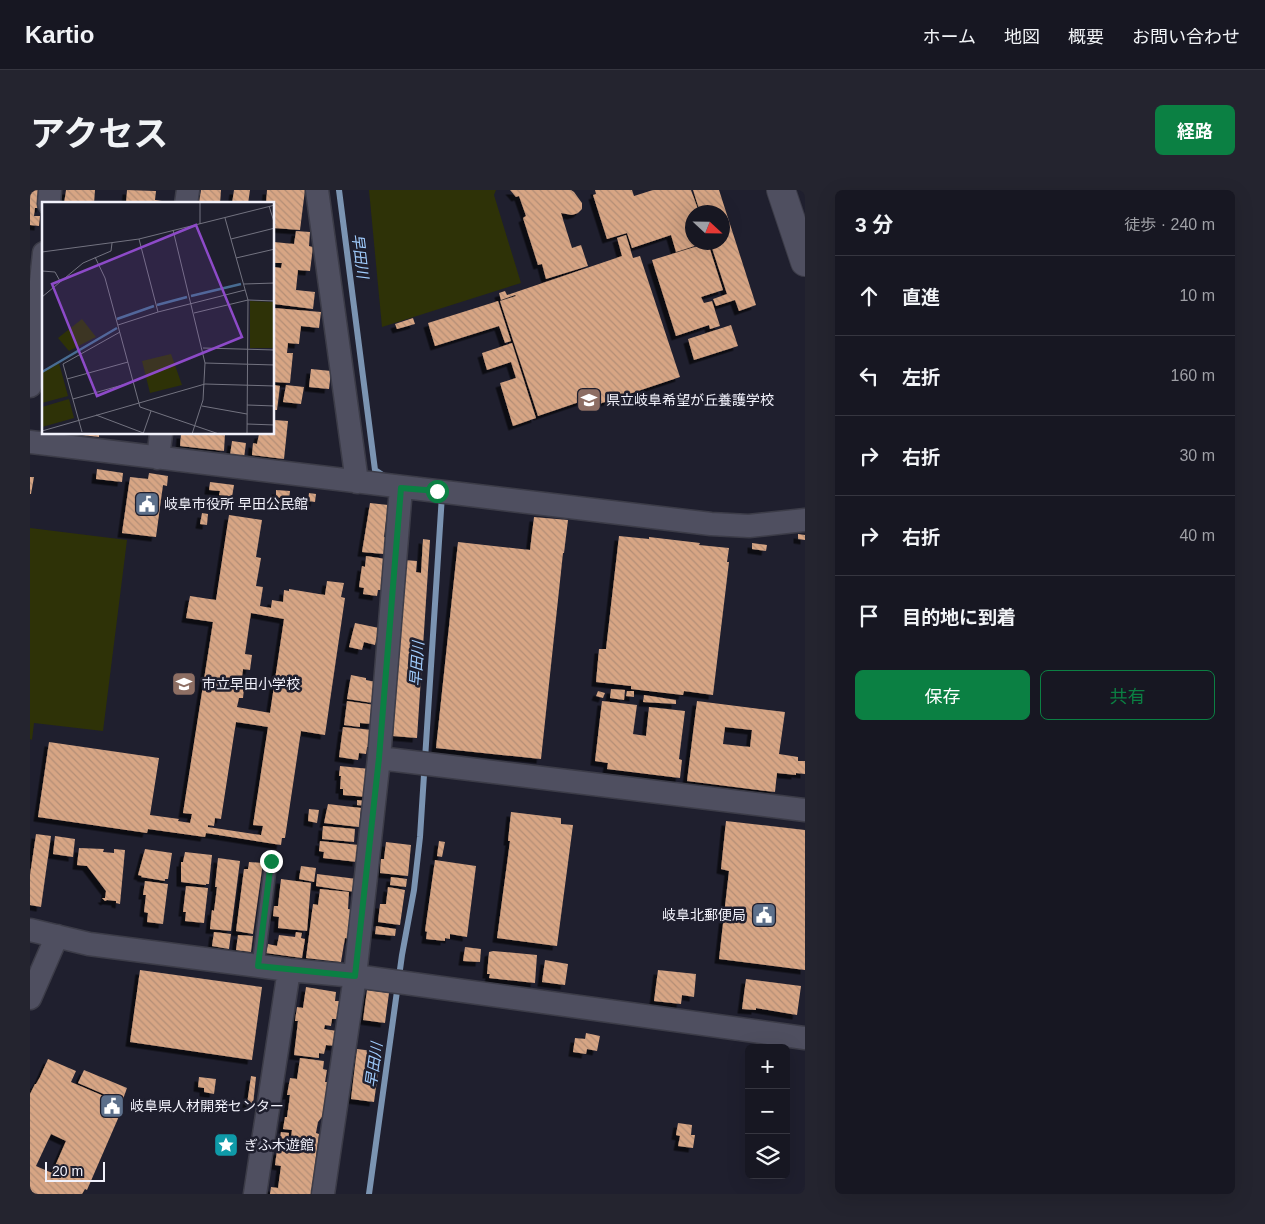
<!DOCTYPE html>
<html lang="ja">
<head>
<meta charset="utf-8">
<style>
	:root { --surface:#171722; --page:#24242f; --text:#f1f3f6; --muted:#9e9fa5; --line:#363640; --accent:#0b8043 }
	body { margin:0; font-family:Arial,"Noto Sans JP",sans-serif; background:var(--page); color:var(--text) }
	.controls { position:absolute; right:15px; bottom:15px; display:grid; overflow:hidden; border-radius:8px; box-shadow:0 5px 20px #0002 }
	.controls button { width:45px; height:45px; display:grid; place-items:center; padding:0; border:0; border-bottom:1px solid var(--line); background:var(--surface); color:var(--text); font:25px sans-serif }
	.compass { position:absolute; left:655px; top:15px; width:45px; height:45px; border-radius:50%; background:var(--surface); box-shadow:0 5px 20px #0002; rotate:112deg }
	.scale { position:absolute; left:15px; bottom:12px; width:60px; box-sizing:border-box; padding-left:5px; border:2px solid #f1f1fb; border-top:0; font-size:14px; line-height:18px; white-space:nowrap; color:#f1f1fb; -webkit-text-stroke:4px #1f1f2e; paint-order:stroke }
	.stop { position:absolute; width:15px; height:15px; margin:-11px; border:4px solid #0b8043; border-radius:50%; background:#fff }
	.stop.end { background:#0b8043; border-color:#fff; box-shadow:0 1px 5px #0008 }
	.list { margin:0; padding:0; list-style:none }
	h2 { display:flex; justify-content:space-between; align-items:center; height:65px; margin:0; padding:0 20px; font-size:21px }
	h2 small { font-size:16px; font-weight:400; color:var(--muted) }
	.list li { display:grid; grid-template-columns:32px 1fr auto; gap:15px; align-items:center; box-sizing:border-box; height:80px; padding:0 20px; border-top:1px solid var(--line) }
	.list b { display:block; font-size:19px; white-space:nowrap }
	.list em { font-size:16px; font-style:normal; color:var(--muted) }
	.actions { display:flex; gap:10px; padding:15px 20px }
	.actions a { flex:1; padding:11px 0; border:1px solid var(--accent); border-radius:8px; text-align:center; font-size:18px; color:var(--accent) }
	.actions .main { background:var(--accent); color:#fff }
	.icon { flex:none; width:28px; height:28px; fill:none; stroke:currentColor; stroke-width:2; stroke-linecap:round; stroke-linejoin:round }
	.map { position:relative; flex:none; width:775px; height:1004px; overflow:hidden; border-radius:8px }
	header { display:flex; align-items:center; gap:30px; box-sizing:border-box; height:70px; padding:0 25px; background:var(--surface); border-bottom:1px solid var(--line) }
	header strong { font-size:24px }
	nav { display:flex; gap:28px; margin-inline-start:auto; font-size:18px }
	.intro { display:flex; align-items:center; justify-content:space-between; box-sizing:border-box; height:120px; padding:0 30px }
	h1 { margin:0; font-size:35px }
	.button { padding:12px 22px; border-radius:8px; background:var(--accent); color:#fff; font-size:18px; font-weight:700 }
	main { display:flex; gap:30px; padding:0 30px }
	aside { flex:1; background:var(--surface); border-radius:8px; box-shadow:0 5px 20px #0002 }
	.map>svg:first-child { display:block }
	.pitch { fill:#2e3207 }
	.lines { fill:none; stroke-linecap:round; stroke-linejoin:round }
	.stream { stroke:#7b94b2; stroke-width:6 }
	.building { fill:url(#building-back-hatch); fill-rule:evenodd; filter:url(#shadow) }
	.service-casing { stroke:#3c3c48; stroke-width:14 }
	.minor-casing { stroke:#3c3c48; stroke-width:25 }
	.tertiary-casing { stroke:#3c3c48; stroke-width:30 }
	.service { stroke:#4f4f60; stroke-width:11 }
	.minor { stroke:#4f4f60; stroke-width:22 }
	.tertiary { stroke:#4f4f60; stroke-width:28 }
	.route { stroke:#0b8043; stroke-width:6 }
	.labels { text-anchor:middle; stroke-width:5; stroke-linejoin:round; paint-order:stroke }
	.poi-label { font-size:14px; fill:#f1f1fb; stroke:#1f1f2e; text-anchor:start }
	.water-label { font-size:15px; font-style:italic; fill:#a1cdfe; stroke:#1f1f2e }
	.inset-river { fill:none; stroke:#486c92; stroke-width:2.5 }
	.inset-road { fill:none; stroke:#737380; stroke-width:1 }
	.view { fill:#8d4ac8; fill-opacity:0.15; stroke:#8d4ac8; stroke-width:2.5 }
	.inset-edge { fill:none; stroke:#f1f1fb; stroke-width:2.5 }
</style>
</head>
<body>
<header>
<strong>Kartio</strong>
<nav><a>ホーム</a><a>地図</a><a>概要</a><a>お問い合わせ</a></nav>
</header>
<div class="intro"><h1>アクセス</h1><a class="button">経路</a></div>
<main>
<div class="map">
<svg width="775" height="1004" viewBox="0 0 775 1004">
	<defs>
		<pattern id="building-back-hatch" width="6" height="6" patternUnits="userSpaceOnUse" patternTransform="scale(1.25)"><rect width="6" height="6" fill="#d7a584"/><path d="M-1 5l2 2M0 0l6 6M5-1l2 2" fill="none" stroke="#b38e76"/></pattern>
		<filter id="shadow"><feDropShadow dx="-4.5" dy="4.5" stdDeviation="0" flood-color="#0009"/></filter>
	</defs>
	<rect width="100%" height="100%" fill="#1f1f2e"/>
	<path class="pitch" d="M339 0H466L464 5 491 93 352 137Z
		M0 338 97 350 73 541 4 533 2 550 0 549Z"/>
	<g class="lines">
		<path class="stream" d="M309 0 345 280 354 286
			M339 1004 372 765 384 700 390 647 412 305"/>
	</g>
	<path class="building" d="M0 0H13L11 18H5L4 26H10L9 36 0 35Z
		M36 0H65L64 14H34Z
		M97 0 126 1 125 10 132 11 131 14H96Z
		M171 0H191L190 14 169 13Z
		M204 0H220L218 14H202Z
		M237 0H275L270 40 244 38V14H236Z
		M480 0H541L544 2 552 13V19L548 23 542 25 531 23 542 58 551 55 558 76 516 89 512 74 508 75 493 28 496 26 489 6 486 7Z
		M565 0H602L604 6 623 0H661L669 22H662V52L674 53 646 62 641 45 602 58 597 43 577 49 563 5 566 4Z
		M663 0H689L726 115 709 121 705 110 686 116 683 109 697 104 680 52H692V22H670Z
		M266 41 280 42 279 56 283 57 280 81 268 80 266 100 285 102 283 119 244 114V77L251 78 252 73H244V52L264 54Z
		M596 45 603 68 610 66 650 187 560 217 558 209 508 226 470 111 486 106 485 105 471 110 469 103 475 101 477 105 592 66 587 48Z
		M678 53 693 100 671 107 674 113 682 111 690 136 680 139 679 135 646 146 622 70Z
		M468 111 481 151 475 153 469 136 405 156 398 133Z
		M244 118 291 122 289 138 271 136 269 154 258 153 257 163H263L260 193 244 192Z
		M383 128 385 134 367 139 365 134Z
		M701 135 708 156 664 170 658 149Z
		M482 153 506 228 483 236 470 193 486 188 481 172 457 180 452 163Z
		M281 179 301 181 299 199 279 197Z
		M244 195 250 196 247 220H245V224Z
		M256 195 274 197 271 214 253 212Z
		M244 230 258 231 254 269 222 265 223 253 227 254 229 244H244Z
		M52 244H69V247L52 245Z
		M151 244H195L194 261 150 256Z
		M202 251 216 253 214 268 200 266Z
		M67 279 93 283 92 292 66 289Z
		M119 283 138 286 137 296 133 295 126 347 92 343 100 287 118 289Z
		M0 287H4L1 304H0Z
		M180 292 204 295 202 307 189 305 190 301 179 300Z
		M246 300 260 301 259 309 246 307Z
		M279 303 286 304 285 312 278 311Z
		M340 313 358 315 354 347H356L354 364 332 362Z
		M172 323 178 324 177 335 170 334Z
		M199 325 232 330 226 367 231 368 226 396 233 397 230 416 241 418 242 410 253 412 254 400 259 401V399L295 405 297 391 314 393 311 407 315 408 295 545 271 541 255 648H252L251 655 176 643 175 647 118 639 117 643 8 627 19 552 129 568 120 625 149 629 148 631 160 633 162 624 153 623 183 432 156 428 160 406 186 410ZM221 423 254 429 240 523 207 517 209 508H213L215 489 212 488 213 479 220 480 222 465 215 464ZM206 532 238 537 223 635 233 636 231 645 237 646 178 637V635L184 636 185 628 191 629Z
		M504 327 538 330 534 363H533L511 569 406 558 428 352 500 360Z
		M768 344 775 345V350L768 349Z
		M589 346 619 349V347L670 353 669 355 699 358 697 372H699L683 505 654 501 653 505 601 499V496L566 492 569 459H576Z
		M393 349 400 350 387 548 363 546 374 370 387 371 386 382 391 383Z
		M722 353 737 355 736 361 722 359Z
		M336 366 356 369 351 400H348L347 406 333 404 334 398 329 397 332 376 335 377Z
		M325 433 349 438 345 455 334 452 332 460 319 457Z
		M321 485 336 488V490L346 492 343 513 317 509Z
		M581 499 595 500 594 510 580 508Z
		M568 501 575 503 573 508 566 506Z
		M597 501H604V507L596 506Z
		M614 505 646 510V514L613 512Z
		M317 511 345 515 342 534 330 533V537L314 535Z
		M572 511 607 515 603 544 616 546 619 517 655 521 649 569 652 570 650 588 577 579 578 573 565 571Z
		M667 511 755 522 749 564 768 567V571H775V584L766 583V585L747 583 745 602 657 591ZM695 537 722 540 720 557 693 554Z
		M313 537 342 540 340 557H337L336 564 329 563 328 570 309 567Z
		M310 576 340 579 337 607 313 605V599H310L311 586H309Z
		M327 610 336 611 335 616 327 615Z
		M298 614 331 618 329 637 294 633Z
		M279 619 289 620 287 633 278 631Z
		M481 622 531 628V634L543 635 527 756 467 748 480 651H478Z
		M696 631 775 640V780L689 769 699 681 691 679Z
		M293 636 325 639 324 652 292 649Z
		M6 644 21 646 11 717 0 715V685Z
		M25 646 45 649 43 667 23 664Z
		M290 651 329 655 327 672 293 668 294 662 289 661Z
		M409 651 415 652 412 667 407 666Z
		M356 652 381 655 378 686 350 683 351 669H354Z
		M49 658 74 659 73 662 84 663V659L95 660 90 714 86 713V711L77 710 75 711 72 708H75L76 701 57 676 47 675Z
		M115 659 142 663 138 689H135V691L111 687 112 686 108 685Z
		M155 662 182 665 179 694H176V695L151 692V672H153Z
		M188 668 210 671 201 741 180 739 182 720 184 721 187 697H185Z
		M405 670 446 676 437 747 420 744V749L415 748V751L396 749 397 742 395 741Z
		M219 672 233 673 223 744 206 741 214 679H218Z
		M271 676 286 678 284 692 269 689Z
		M287 684 327 689 325 702 286 696Z
		M361 687 377 689 376 697 360 695Z
		M251 689 281 693 277 741 248 738 249 727 243 726 244 716H248Z
		M115 691 138 694 133 734 117 732 118 723 114 722 116 705H113Z
		M156 696 178 698 174 733 155 731 156 722H153Z
		M358 697 375 700 370 735 348 732 350 714H356Z
		M290 699 319 702 318 719 325 720 322 749 315 748 311 772 276 768 283 714 288 715Z
		M346 736 366 739 365 746 345 744Z
		M184 742 201 744 199 759 182 756Z
		M266 742 272 743 271 748 275 749 272 768 236 763 238 754 247 756 249 745 265 747Z
		M208 745 223 746 221 762 206 760Z
		M435 757 451 759 450 772 433 771Z
		M463 761 507 765 505 793 459 788 460 784H457L459 762Z
		M515 770 538 774 535 795 512 792Z
		M110 780 232 797 222 870 100 852Z
		M628 780 666 784 664 807 652 805 651 814 624 811Z
		M716 789 771 796 767 825 726 818V820L712 819Z
		M276 797 306 802 305 811H311L308 829H302L301 836 295 835 294 839 307 841 305 856 296 855 294 864 289 863V868L264 865 268 831H265L267 817 273 818Z
		M337 800 359 803 355 833 333 830Z
		M556 843 570 846 567 861 557 859 556 864 543 862 545 848 555 849Z
		M327 859 351 862 344 912 321 909Z
		M270 868 294 871 293 879 297 880 295 892H300L295 923 288 932 286 943 289 944 281 1004H240L241 997 248 998 251 976 245 975 247 960 259 962 262 940 253 939 255 927H257L260 905H257L260 888 267 889Z
		M18 869 46 881 41 892 90 913 87 922 90 924 57 1000 55 999 52 1004H0V904L5 894H6L10 887ZM21 944 36 951 22 983 6 976Z
		M54 880 97 898 92 912 48 893Z
		M221 886 226 887 223 915 217 914Z
		M169 887 186 889 184 904 174 902V898L168 897Z
		M648 933 662 935 661 945H665L663 958 648 956 650 946 646 945Z
		M251 942 259 943 258 949 250 948Z"/>
	<g class="lines">
		<defs>
			<path id="service" d="M228 776 241 671"/>
			<path id="minor" d="M287 0 327 292
				M19 14 20 0
				M156 14 158 0
				M0 196 14 63
				M0 252 681 334 719 336 775 330
				M128 268 131 244
				M349 568 371 298
				M0 740 59 754 259 780 325 786 775 848
				M0 808 27 746
				M225 1004 259 780
				M293 1004 325 786 349 568 775 620"/>
			<path id="tertiary" d="M751 0 775 72"/>
		</defs>
		<use href="#service" class="service-casing"/>
		<use href="#minor" class="minor-casing"/>
		<use href="#tertiary" class="tertiary-casing"/>
		<use href="#service" class="service"/>
		<use href="#minor" class="minor"/>
		<use href="#tertiary" class="tertiary"/>
	</g>
	<g class="lines">
		<path class="route" d="M241 671 228 776 325 786 349 568 371 298 407 301"/>
	</g>
	<defs>
		<symbol id="school-square" viewBox="-11 -11 22 22"><rect x="-9" y="-9" width="18" height="18" rx="4" fill="#8d6e63" stroke="#1f1f2e"/><path d="M0-5L7-2L0 1L-7-2ZM-4 1L0 2.5L4 1V4Q0 6-4 4Z" fill="#fff"/></symbol>
		<symbol id="civic-square" viewBox="-11 -11 22 22"><rect x="-9" y="-9" width="18" height="18" rx="4" fill="#5c6f8a" stroke="#1f1f2e"/><path d="M-.6-6.5H3V-4.5H.6V-3L4-1V1h2V6H-6V1h2V-1L-.6-3ZM-1.2 2.5V6h2.4V2.5Z" fill="#fff"/></symbol>
		<symbol id="sight-square" viewBox="-11 -11 22 22"><rect x="-9" y="-9" width="18" height="18" rx="4" fill="#0f9aa8" stroke="#1f1f2e"/><path d="M0-6L1.8-2.2L6-1.7L2.9 1.2L3.7 5.4L0 3.3L-3.7 5.4L-2.9 1.2L-6-1.7L-1.8-2.2Z" fill="#fff"/></symbol>
	</defs>
	<g fill-rule="evenodd">
		<use href="#school-square" x="545" y="196" width="28" height="28"/>
		<use href="#civic-square" x="103" y="300" width="28" height="28"/>
		<use href="#school-square" x="140" y="480" width="28" height="28"/>
		<use href="#civic-square" x="720" y="711" width="28" height="28"/>
		<use href="#civic-square" x="68" y="902" width="28" height="28"/>
		<use href="#sight-square" x="182" y="941" width="28" height="28"/>
	</g>
	<g class="labels">
		<g class="poi-label">
			<text x="576" y="215">県立岐阜希望が丘養護学校</text>
			<text x="134" y="319">岐阜市役所 早田公民館</text>
			<text x="172" y="499">市立早田小学校</text>
			<text x="716" y="730" text-anchor="end">岐阜北郵便局</text>
			<text x="100" y="921">岐阜県人材開発センター</text>
			<text x="214" y="960">ぎふ木遊館</text>
		</g>
		<g class="water-label">
			<text transform="translate(330 66) rotate(83)" y="5">早田川</text>
			<text transform="translate(387 474) rotate(-86)" y="5">早田川</text>
			<text transform="translate(344 875) rotate(-82)" y="5">早田川</text>
		</g>
	</g>
	<g transform="translate(12 12)">
		<rect width="232" height="232" fill="#1f1f2e"/>
		<path d="M208 99 232 100V146H208ZM17 161 26 194 0 201V170Z" fill="#2e3207"/>
		<path d="M40 117 54 135 27 149 16 136ZM129 152 140 183 108 191 100 159ZM27 197 32 216 0 225V205Z" fill="#2e3207"/>
		<path class="inset-river" d="M149 94 199 82M115 103 145 95M75 117 112 104M0 170 75 126"/>
		<path class="inset-road" d="M227 4 233 23M183 16 206 98 205 232M158 22V0M131 28 163 161 161 198 150 232M97 37 116 110 203 88M189 37 233 26M0 50 97 37 233 3M53 55 63 76 98 205 177 232M194 56 233 47M0 69 13 70 18 79M202 82 233 81M0 95 41 61 69 49 70 41M152 111 206 98 233 99M76 123 116 110M161 146 233 148M163 161 233 163M25 177 86 160M31 197 91 180M205 203 233 204M160 204 205 212M54 213 104 232M205 222 233 223M0 229 163 182 233 184M40 230 21 162 78 130M101 232 109 209"/>
		<path class="view" d="M154 23 200 135 55 194 10 82Z"/>
		<rect width="232" height="232" class="inset-edge"/>
	</g>
</svg>
<div class="controls">
<button>+</button>
<button>−</button>
<button><svg class="icon" aria-label="layers" viewBox="0 0 24 24"><path d="M12 4l9 5-9 5-9-5zM3 14l9 5 9-5"/></svg></button>
</div>
<svg class="compass" viewBox="-18 -18 36 36"><path d="M0-13l5 13h-10z" fill="#e53935"/><path d="M0 13l5-13h-10z" fill="#9e9fa5"/></svg>
<div class="scale">20 m</div>
<div class="stop" style="left:407px;top:301px"></div>
<div class="stop end" style="left:241px;top:671px"></div>
</div>
<aside>
<h2>3 分<small>徒歩 · 240 m</small></h2>
<ul class="list">
<li><svg class="icon" aria-label="ahead" viewBox="0 0 24 24"><path d="M12 20V5M6 11l6-6 6 6"/></svg><div><b>直進</b></div><em>10 m</em></li>
<li><svg class="icon" aria-label="left" viewBox="0 0 24 24"><path d="M17 20v-9H6M10 6l-5 5 5 5"/></svg><div><b>左折</b></div><em>160 m</em></li>
<li><svg class="icon" aria-label="right" viewBox="0 0 24 24"><path d="M7 20v-9h11M14 6l5 5-5 5"/></svg><div><b>右折</b></div><em>30 m</em></li>
<li><svg class="icon" aria-label="right" viewBox="0 0 24 24"><path d="M7 20v-9h11M14 6l5 5-5 5"/></svg><div><b>右折</b></div><em>40 m</em></li>
<li><svg class="icon" aria-label="arrive" viewBox="0 0 24 24"><path d="M6 21V4h12l-3 4 3 4H6"/></svg><div><b>目的地に到着</b></div></li>
</ul>
<div class="actions"><a class="main">保存</a><a>共有</a></div>
</aside>
</main>
</body>
</html>
